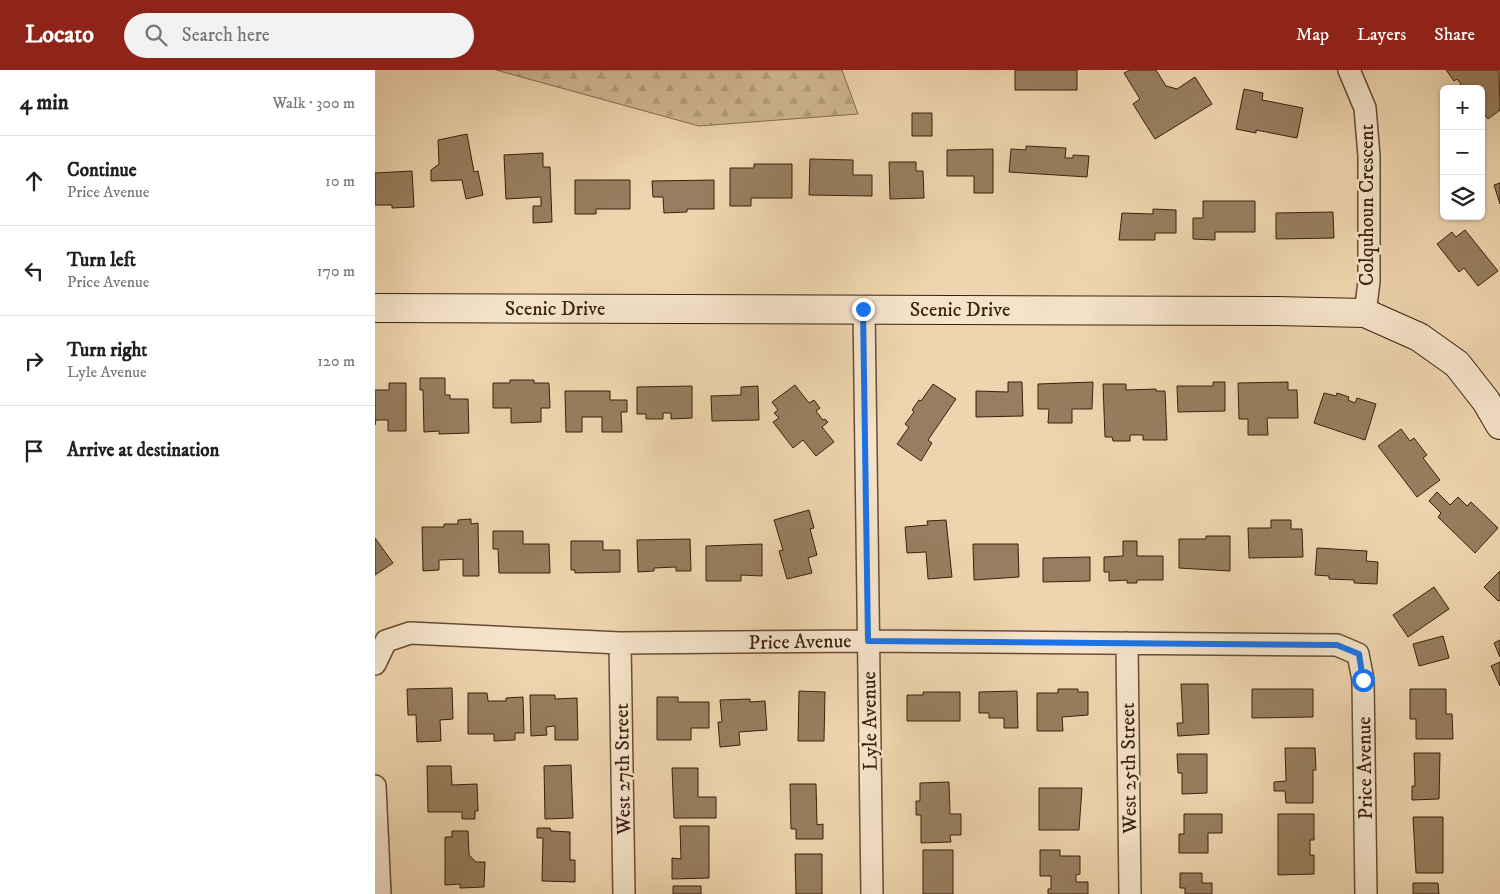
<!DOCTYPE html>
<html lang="en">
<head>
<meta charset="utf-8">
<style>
	:root { --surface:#fff; --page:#f2f2f2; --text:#202124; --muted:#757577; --line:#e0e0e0; --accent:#8f2418 }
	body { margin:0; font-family:"IM FELL DW Pica",serif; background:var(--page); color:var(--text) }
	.controls { position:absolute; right:15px; top:15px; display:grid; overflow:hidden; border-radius:8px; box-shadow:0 1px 4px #0004 }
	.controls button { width:45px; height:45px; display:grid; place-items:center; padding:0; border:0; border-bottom:1px solid var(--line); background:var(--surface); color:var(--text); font:25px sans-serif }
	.stop { position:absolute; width:15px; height:15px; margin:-11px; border:4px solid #1a73e8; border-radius:50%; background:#fff }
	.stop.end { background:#1a73e8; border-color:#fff; box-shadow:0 1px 5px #0008 }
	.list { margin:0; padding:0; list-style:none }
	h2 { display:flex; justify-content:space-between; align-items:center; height:65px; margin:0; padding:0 20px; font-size:21px }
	h2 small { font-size:16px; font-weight:400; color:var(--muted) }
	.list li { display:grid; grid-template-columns:32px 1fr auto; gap:15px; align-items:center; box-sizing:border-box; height:90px; padding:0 20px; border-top:1px solid var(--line) }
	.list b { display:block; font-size:19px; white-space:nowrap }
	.list p { margin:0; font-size:16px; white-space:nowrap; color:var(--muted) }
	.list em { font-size:16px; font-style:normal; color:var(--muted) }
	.icon { flex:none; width:28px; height:28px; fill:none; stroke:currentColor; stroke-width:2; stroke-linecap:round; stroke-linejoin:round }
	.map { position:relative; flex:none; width:1125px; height:824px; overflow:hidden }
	header { display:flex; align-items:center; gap:30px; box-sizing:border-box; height:70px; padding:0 25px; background:var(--accent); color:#fff }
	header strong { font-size:24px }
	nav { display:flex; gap:28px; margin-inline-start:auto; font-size:18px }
	.search { width:350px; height:45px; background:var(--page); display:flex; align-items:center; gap:12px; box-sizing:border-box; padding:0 18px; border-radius:28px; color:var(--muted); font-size:19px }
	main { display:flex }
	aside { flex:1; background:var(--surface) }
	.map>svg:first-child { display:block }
	.forest { fill:url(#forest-firs); stroke:#856b4f }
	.building { fill:#987e60; stroke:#3a200b }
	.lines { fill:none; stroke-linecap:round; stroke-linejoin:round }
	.street-casing { stroke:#674d34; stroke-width:24 }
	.secondary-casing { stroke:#3a200b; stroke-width:30 }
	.street { stroke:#f5e4cb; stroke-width:21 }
	.secondary { stroke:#f5e4cb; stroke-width:28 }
	.route { stroke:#1a73e8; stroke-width:6 }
	.labels { text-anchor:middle; stroke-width:5; stroke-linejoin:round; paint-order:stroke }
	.street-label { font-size:20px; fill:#3a200b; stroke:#f5e4cb }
</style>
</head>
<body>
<header>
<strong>Locato</strong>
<div class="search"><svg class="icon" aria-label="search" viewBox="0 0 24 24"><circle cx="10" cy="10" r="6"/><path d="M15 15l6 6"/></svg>Search here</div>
<nav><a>Map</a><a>Layers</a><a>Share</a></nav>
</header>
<main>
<aside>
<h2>4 min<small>Walk · 300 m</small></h2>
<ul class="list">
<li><svg class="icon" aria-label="ahead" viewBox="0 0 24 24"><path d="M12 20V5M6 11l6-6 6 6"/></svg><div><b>Continue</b><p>Price Avenue</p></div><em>10 m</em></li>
<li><svg class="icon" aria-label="left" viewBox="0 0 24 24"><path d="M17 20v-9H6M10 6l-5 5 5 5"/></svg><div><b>Turn left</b><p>Price Avenue</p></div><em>170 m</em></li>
<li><svg class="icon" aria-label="right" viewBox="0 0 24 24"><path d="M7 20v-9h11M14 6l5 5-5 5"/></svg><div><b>Turn right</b><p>Lyle Avenue</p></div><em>120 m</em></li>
<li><svg class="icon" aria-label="arrive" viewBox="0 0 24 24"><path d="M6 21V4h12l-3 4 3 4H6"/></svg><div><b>Arrive at destination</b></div></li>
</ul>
</aside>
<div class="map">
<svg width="1125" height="824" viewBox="0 0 1125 824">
	<defs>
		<pattern id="forest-firs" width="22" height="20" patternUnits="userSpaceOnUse" patternTransform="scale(1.25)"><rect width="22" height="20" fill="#d0b693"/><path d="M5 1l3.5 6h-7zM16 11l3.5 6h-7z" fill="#b39c7d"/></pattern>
	</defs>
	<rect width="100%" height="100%" fill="#efd5af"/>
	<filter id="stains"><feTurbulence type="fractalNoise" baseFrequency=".004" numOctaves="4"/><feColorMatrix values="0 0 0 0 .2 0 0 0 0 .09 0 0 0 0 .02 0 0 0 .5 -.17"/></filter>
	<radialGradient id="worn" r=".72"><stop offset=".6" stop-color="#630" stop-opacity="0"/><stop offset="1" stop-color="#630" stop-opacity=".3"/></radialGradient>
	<path class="forest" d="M121 0H467L483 44 324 56Z"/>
	<path class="building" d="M640 0H702V20H640Z
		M755 0H781L791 16 802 19 820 7 837 34 780 69 758 34 765 29 749 3Z
		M1071 0H1124L1125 40 1113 49 1106 40V19H1081L1086 14 1082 9 1079 11Z
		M869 19 888 23 887 30 928 38 922 68 881 60V63L861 59Z
		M537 43H557V66H537Z
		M92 64 99 102 103 101 108 125 91 129 87 110 56 111V100L64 94 63 70Z
		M651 76 691 78 690 88H698V85L714 86 712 107 634 102 636 79 651 80Z
		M618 79V123H599V106H572V80Z
		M168 83V97H175L177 152 158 153V136H166V127L131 129 129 85Z
		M435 89 478 90V105H497V126L434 125Z
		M514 92H541V101H548L549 128 515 129Z
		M379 94H417V128H376V136H355V98H379Z
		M37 101 39 137 17 138V135H0V103Z
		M200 110H255V139H221V144H200Z
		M339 110V139H312V142L289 143 288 127H278L277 111Z
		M1125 113V134L1119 115Z
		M828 131H880V162H840V170L818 169V148H828Z
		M778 139 801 140V163H780V170H744L747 143 778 144Z
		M958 142 959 168 901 169V143Z
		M1090 160 1123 201 1103 216 1089 198 1084 202 1062 174 1077 162 1081 167Z
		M45 308H70V325H75V329H93L94 363 64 364V361L49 362 48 320H45Z
		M135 310H159V313H174L175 338H166V352L136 353V338H118V313H135Z
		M633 312H647L648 346 601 347V321L633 322Z
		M718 312 717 339H697V353H673L674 339H663V314Z
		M838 312H850V341L803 342 802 316H838Z
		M913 312V320H922L923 348H892L893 365H873V349H864L863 313Z
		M14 313H31V361H13V350H1L0 355V320H14Z
		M558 314 581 329 553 370 557 373 546 391 522 374 534 357 530 354 539 342 537 340 544 330 546 331Z
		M728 314H751V320L781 319V321H790L792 370H768V365H755V371H738L737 367H730Z
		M420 315 434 333 439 330 445 338 441 341 448 350 450 349 453 352 447 357 459 372 441 386 428 370 418 378 398 352 404 348 399 343 403 340 397 332Z
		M317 316V348L296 349V343H288V349H271V344H262V317Z
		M383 316 384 350 337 351 336 326 366 325V317Z
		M190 321H235V330H252V342H246L247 362H227V347H207V362H191Z
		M949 323 961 326 962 323 974 327 973 330 980 333 982 328 1001 334 990 370 939 353Z
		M1026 359 1035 371 1039 368 1052 385 1048 388 1065 410 1042 427 1003 376Z
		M1062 422 1075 435 1083 427 1092 436 1096 432 1123 458 1100 483 1063 447 1066 443 1054 431Z
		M434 440 439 458 435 459 442 485 433 488 437 503 412 509 404 481 408 480 399 450Z
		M96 449V454L103 453 104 506H88V489L64 490V500L48 501 47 457H69V454H83V450Z
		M571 450 577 507 553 509 551 482 532 483 530 457 553 455 552 451Z
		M896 450H916V459H927L928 487 874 488 873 458H896Z
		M118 461H148V474H174L175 503H124L123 479H118Z
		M831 466H855V501L804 498V469H831Z
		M0 468 18 493 0 505Z
		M315 469 316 501H301V497L279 498V501L263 502 262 470Z
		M196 471H228V480H245V502L200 503V500H196Z
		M748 471H762V486H788V510H762V513H752V510L734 511V502H729V487L748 486Z
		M387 474V506L366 505V511H331V476Z
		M598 474H643L644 507 599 510Z
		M942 478 992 481 991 491 1003 492 1002 514 979 513V510L954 509V506L940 505Z
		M715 487V511L668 512V488Z
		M1125 501V530L1123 531 1109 517Z
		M1059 517 1074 539 1033 567 1018 545Z
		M1068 566 1074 588 1044 596 1038 574Z
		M1125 570V587L1119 573Z
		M1125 592V616L1116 596Z
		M806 614H833L834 664 803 666 802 653H808Z
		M77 618 78 649 65 650 66 671 42 672 41 645H33L32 619Z
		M683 619H703V622H713V645L687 647 688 661H662V623H683Z
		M877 619H938V647L877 648Z
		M1035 619H1071V644H1077L1078 669H1041V649H1035Z
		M424 621 450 622 449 671H423Z
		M642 621 643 658H629V648H614V643H604V622Z
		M548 622H585V651H532V625H548Z
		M93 623H112L113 631H131V628L148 627 149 663H140V670L119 671V664H93Z
		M155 625H180V629L202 628 203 670H180V656L171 657 172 665 156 666Z
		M282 627H303V632H334V658H316V670H282Z
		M375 629V632L390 631 392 660 364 662 365 675 345 677 343 652H347L345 630Z
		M910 678H940L941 700H938V733H911L910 721H899V712L911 711Z
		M1039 683H1065L1064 729 1037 730V716H1040Z
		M802 684H832V723L807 724V703H803Z
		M196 695 198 748 170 749 169 696Z
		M52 696H76L77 715 102 714 103 741H100V749H87V742H53Z
		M297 698H323V727H341V748H299Z
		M574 712 575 744H586V765H575L576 772 546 773V745H541V731H545V713Z
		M415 714H441L442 755 448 754V769H421V759H416Z
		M664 718H707L704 760H664Z
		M809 744H847V763H833V783H804V764H809Z
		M903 744H939V770H935V785H939V804L903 805Z
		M1038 747H1068V803H1041Z
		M305 756H334V808L297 809V788L306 789Z
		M162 758H175L176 761 195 762V790H200V812L167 811 168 768H162Z
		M77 761H93L94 785 101 792H110L109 817 85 818V814L70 815V767H77Z
		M548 780H578V824H548Z
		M665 780H685V786H705V804L701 805V812H713V824H673V819H676V806H665Z
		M420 784H447V824H421Z
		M805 803H827V813H837V824H810V818H805Z
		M1038 813H1063L1064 824H1038Z
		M298 816H326V824H298Z"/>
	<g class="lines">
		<defs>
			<path id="street" d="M974 0 990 38 994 86V212L990 243
				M489 239 497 824
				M245 573 249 824
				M752 573 755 824
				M0 594 11 571 35 563 245 573 493 571 962 575 983 584 988 610 991 824
				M0 716 5 824"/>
			<path id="secondary" d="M0 238 900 241 990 243 1044 267 1082 294 1111 331 1125 355"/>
		</defs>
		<use href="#street" class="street-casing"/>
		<use href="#secondary" class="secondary-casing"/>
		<use href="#street" class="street"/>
		<use href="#secondary" class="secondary"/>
	</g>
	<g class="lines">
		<path class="route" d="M488 239 493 571 962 575 984 584 988 610"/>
	</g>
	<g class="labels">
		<g class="street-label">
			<text transform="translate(991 135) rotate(-90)" y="7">Colquhoun Crescent</text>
			<text x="180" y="245">Scenic Drive</text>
			<text x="585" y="246">Scenic Drive</text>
			<text transform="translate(425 571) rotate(-1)" y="7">Price Avenue</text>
			<text transform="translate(494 651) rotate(-91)" y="7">Lyle Avenue</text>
			<text transform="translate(753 698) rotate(-91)" y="7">West 25th Street</text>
			<text transform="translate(989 698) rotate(-91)" y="7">Price Avenue</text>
			<text transform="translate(247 699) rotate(-91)" y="7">West 27th Street</text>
		</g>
	</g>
	<rect width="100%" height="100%" filter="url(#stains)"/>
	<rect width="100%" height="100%" fill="url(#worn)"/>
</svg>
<div class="controls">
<button>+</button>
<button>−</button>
<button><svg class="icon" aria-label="layers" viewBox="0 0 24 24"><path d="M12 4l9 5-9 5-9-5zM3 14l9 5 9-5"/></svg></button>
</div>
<div class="stop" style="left:988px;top:610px"></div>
<div class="stop end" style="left:488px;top:239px"></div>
</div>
</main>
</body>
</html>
